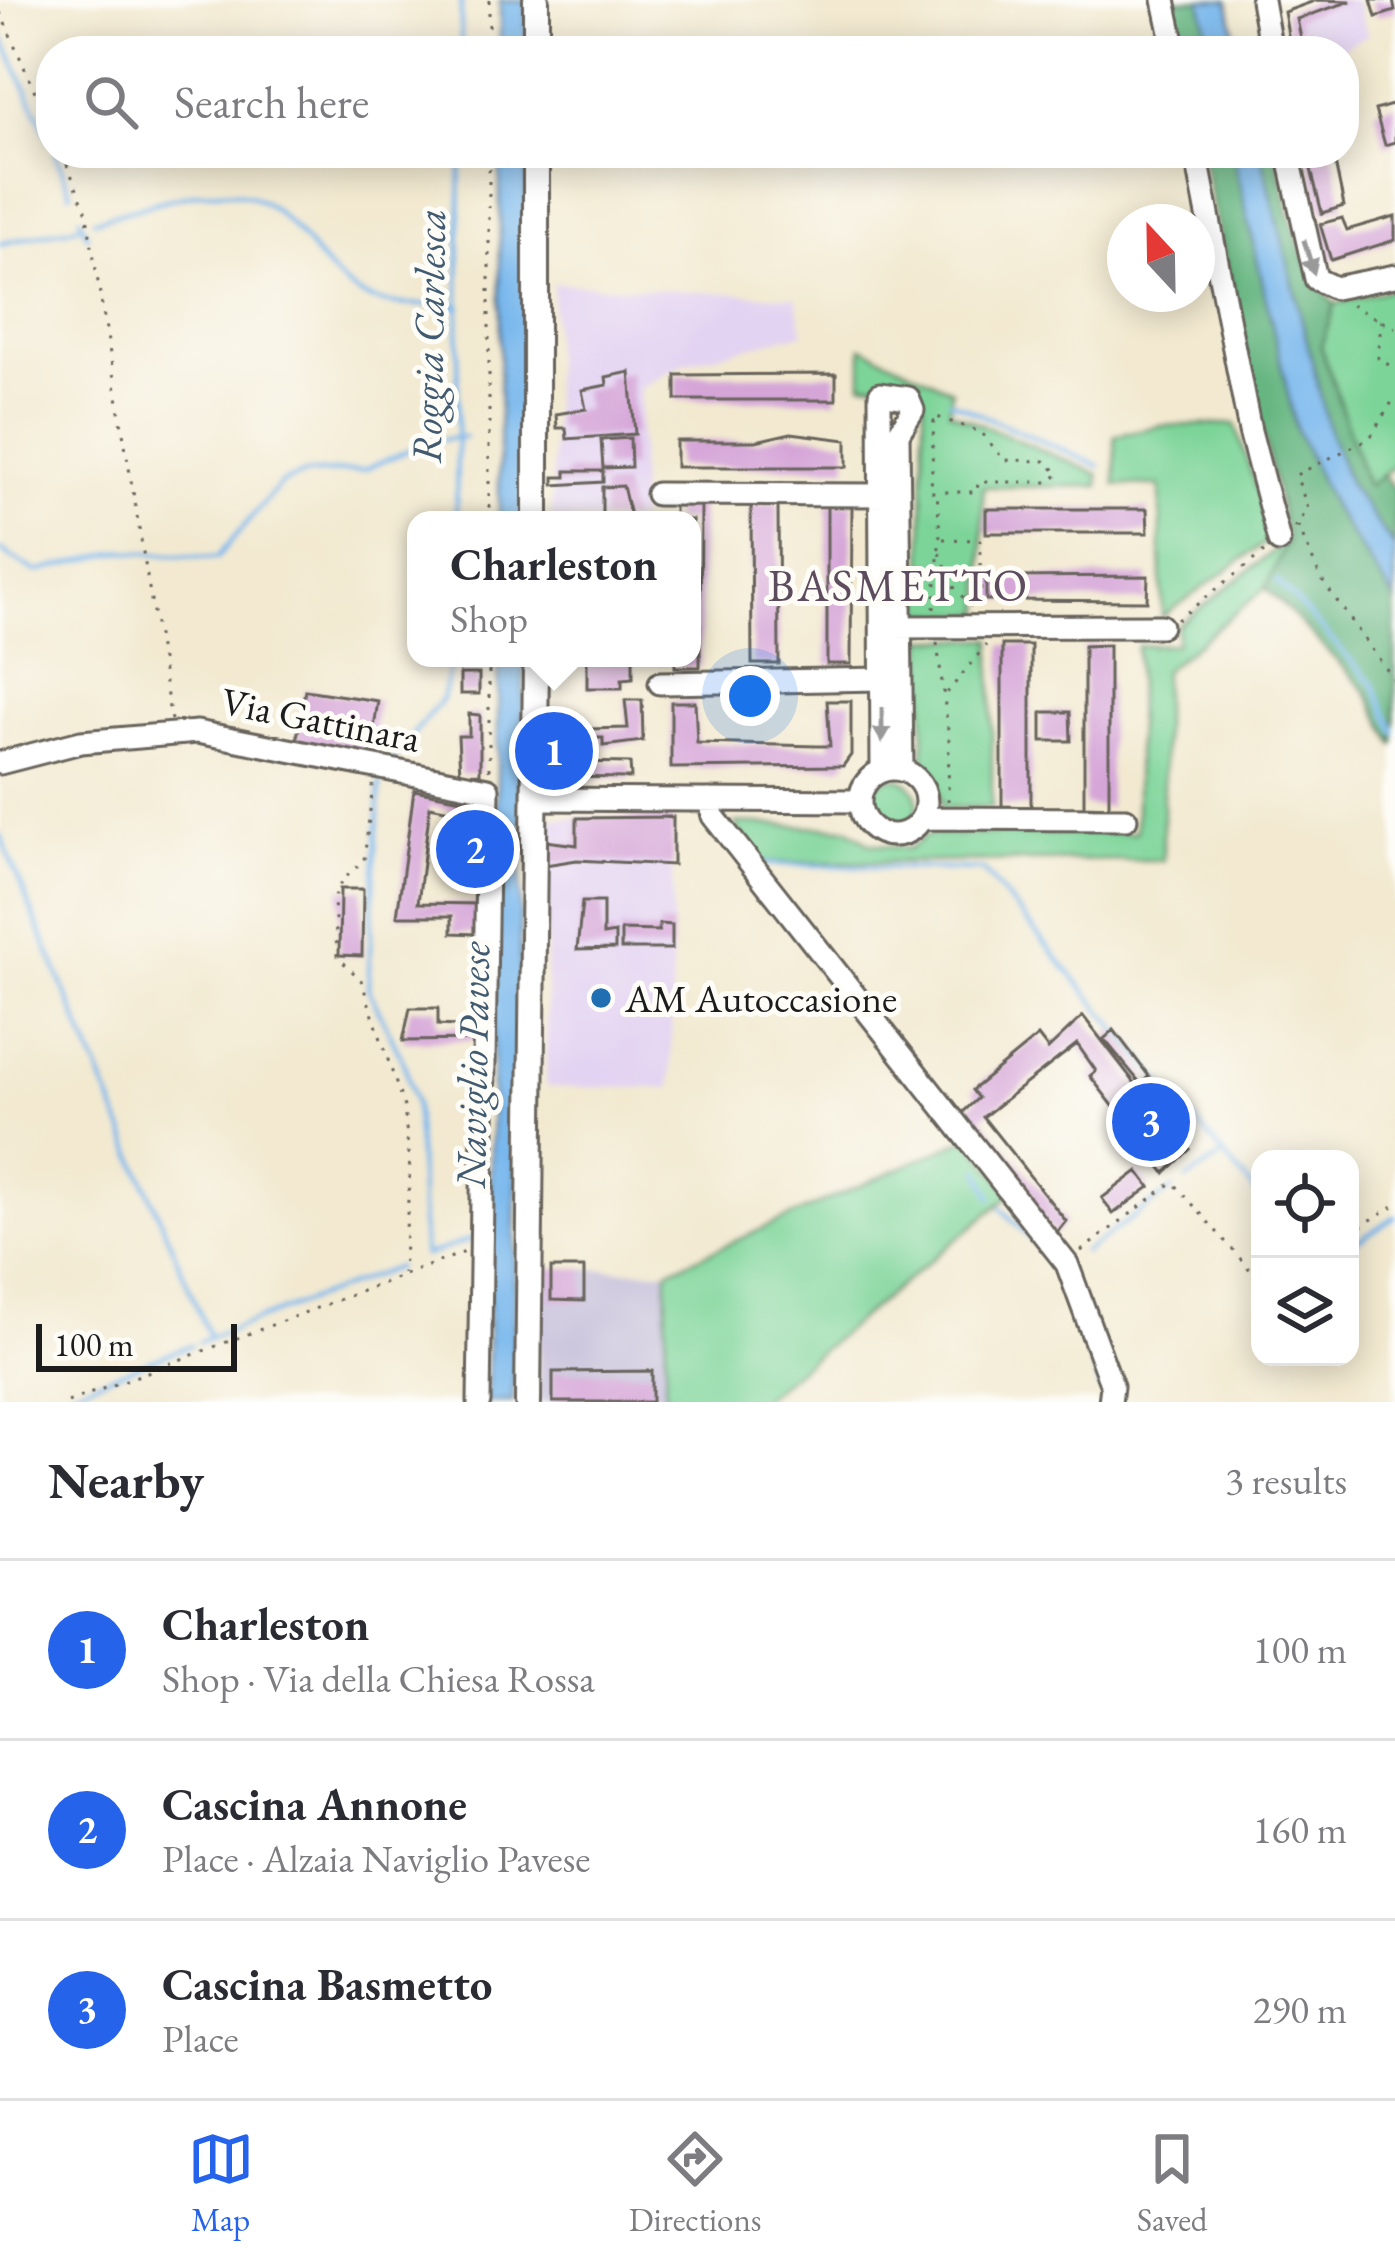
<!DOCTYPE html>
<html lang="en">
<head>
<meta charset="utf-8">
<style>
	:root { --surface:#fff; --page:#f2f2f3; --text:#2b2b33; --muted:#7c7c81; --line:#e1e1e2; --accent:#2563eb }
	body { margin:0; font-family:"EB Garamond",serif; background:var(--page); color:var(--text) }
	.controls { position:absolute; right:36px; bottom:36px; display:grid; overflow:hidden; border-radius:24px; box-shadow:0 6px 30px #0003 }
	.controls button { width:108px; height:108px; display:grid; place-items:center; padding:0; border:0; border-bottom:3px solid var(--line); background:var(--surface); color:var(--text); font:60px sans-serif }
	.compass { position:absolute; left:1107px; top:204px; width:108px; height:108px; border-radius:50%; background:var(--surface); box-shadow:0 6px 30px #0003; rotate:338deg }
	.scale { position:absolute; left:36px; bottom:30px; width:201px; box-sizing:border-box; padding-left:12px; border:6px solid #1c1c1c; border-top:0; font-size:33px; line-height:42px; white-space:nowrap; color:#1c1c1c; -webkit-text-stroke:9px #fdfcf7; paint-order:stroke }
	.you { position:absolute; left:750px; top:696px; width:42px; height:42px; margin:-30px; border:9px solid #fff; border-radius:50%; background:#1a73e8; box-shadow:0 0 0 18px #1a73e833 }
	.badge { display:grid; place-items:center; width:78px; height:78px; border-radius:50%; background:var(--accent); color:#fff; font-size:39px; font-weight:700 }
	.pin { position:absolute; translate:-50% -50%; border:6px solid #fff; box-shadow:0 3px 12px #0006 }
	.popup { position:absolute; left:407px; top:511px; width:294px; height:156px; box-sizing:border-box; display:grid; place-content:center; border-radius:24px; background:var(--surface); filter:drop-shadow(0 3px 9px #0005); font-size:39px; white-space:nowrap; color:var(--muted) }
	.popup b { font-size:45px; color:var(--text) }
	.popup::after { content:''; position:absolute; left:50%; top:100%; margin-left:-24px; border:24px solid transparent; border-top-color:var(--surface) }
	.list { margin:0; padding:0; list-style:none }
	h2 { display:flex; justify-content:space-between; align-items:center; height:156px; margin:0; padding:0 48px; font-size:51px }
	h2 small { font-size:39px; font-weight:400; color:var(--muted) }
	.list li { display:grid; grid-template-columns:78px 1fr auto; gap:36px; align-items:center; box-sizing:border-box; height:180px; padding:0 48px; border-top:3px solid var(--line) }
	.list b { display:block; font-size:45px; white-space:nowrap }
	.list p { margin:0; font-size:39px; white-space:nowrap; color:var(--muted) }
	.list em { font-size:39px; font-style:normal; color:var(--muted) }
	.icon { flex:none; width:66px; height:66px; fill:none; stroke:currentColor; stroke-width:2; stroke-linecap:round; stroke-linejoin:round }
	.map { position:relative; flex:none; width:1395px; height:1402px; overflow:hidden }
	.search { position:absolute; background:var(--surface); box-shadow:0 6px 30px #0003; left:36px; right:36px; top:36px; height:132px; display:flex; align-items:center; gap:30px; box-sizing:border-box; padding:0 42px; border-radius:48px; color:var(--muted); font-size:45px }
	.sheet { height:696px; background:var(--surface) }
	nav { display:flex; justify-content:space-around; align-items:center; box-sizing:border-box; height:168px; border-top:3px solid var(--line); background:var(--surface); font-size:33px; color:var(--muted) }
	nav a { display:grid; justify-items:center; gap:6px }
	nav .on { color:var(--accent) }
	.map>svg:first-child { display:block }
	.built { fill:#e3d3f2 }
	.industrial { fill:#c6c0da }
	.green { fill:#7dd499; stroke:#4c785a; stroke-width:3 }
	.forest { fill:#66b681; stroke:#41694e; stroke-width:3 }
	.water { fill:#79b8ed; stroke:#4a6a84; stroke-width:3 }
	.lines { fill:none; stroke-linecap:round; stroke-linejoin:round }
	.stream { stroke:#79b8ed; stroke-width:4.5 }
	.building { fill:#d5a5d8 }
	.minor-casing { stroke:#67645b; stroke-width:27 }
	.major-casing { stroke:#67645b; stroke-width:30 }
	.path { stroke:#67645b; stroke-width:3; stroke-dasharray:3 9; stroke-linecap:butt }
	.minor { stroke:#fff; stroke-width:21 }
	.major { stroke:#fff; stroke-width:24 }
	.oneway { fill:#999 }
	.poi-dot { fill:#1f6fb2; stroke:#fdfcf7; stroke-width:4.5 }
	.labels { text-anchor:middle; stroke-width:10; stroke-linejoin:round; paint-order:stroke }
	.street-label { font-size:39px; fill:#1c1c1c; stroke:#fdfcf7 }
	.poi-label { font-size:39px; fill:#1c1c1c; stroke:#fdfcf7; text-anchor:start }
	.water-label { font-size:42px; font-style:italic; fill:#415a70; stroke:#fdfcf7 }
	.quarter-label { font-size:45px; letter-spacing:3px; fill:#5d4c5e; stroke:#fdfcf7 }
</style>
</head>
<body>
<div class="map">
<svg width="1395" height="1402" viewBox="0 0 1395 1402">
	<rect width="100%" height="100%" fill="#fdfcf7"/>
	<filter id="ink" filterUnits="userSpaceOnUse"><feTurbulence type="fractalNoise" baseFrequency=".00833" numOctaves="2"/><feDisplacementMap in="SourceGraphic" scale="24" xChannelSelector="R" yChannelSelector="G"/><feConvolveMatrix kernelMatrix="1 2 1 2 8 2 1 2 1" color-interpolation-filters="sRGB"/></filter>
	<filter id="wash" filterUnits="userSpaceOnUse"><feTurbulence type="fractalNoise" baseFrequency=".004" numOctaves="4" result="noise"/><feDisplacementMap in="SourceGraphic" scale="48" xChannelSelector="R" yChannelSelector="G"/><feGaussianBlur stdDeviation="2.7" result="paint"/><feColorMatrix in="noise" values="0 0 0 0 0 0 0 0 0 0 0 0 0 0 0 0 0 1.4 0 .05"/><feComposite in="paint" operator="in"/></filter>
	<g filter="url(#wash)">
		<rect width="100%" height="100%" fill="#f2e9d0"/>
		<path class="built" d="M1317 0H1355L1368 35 1335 51H1291L1284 12Z
			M553 283 796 297 803 333 684 363 640 388 639 520H552Z
			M673 817 671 1088 546 1087 547 818Z"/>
		<path class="industrial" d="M539 1268 667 1271 665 1402H539Z"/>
		<path class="green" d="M1395 288V465L1367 487 1321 346 1335 304Z
			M862 347 952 390 949 411 1098 474 1099 486 983 487V614L923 613 924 403 906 384 862 383Z
			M1235 424 1272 538 1162 617 1160 486 1116 485 1115 436 1158 426Z
			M1287 541 1266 588 1163 671V860L758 863 735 823 848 828 869 843 909 849 927 835 1136 832 1137 646 1176 644 1177 626Z
			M924 639H992V807L943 808 937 780 924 766Z
			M868 803a25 25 0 1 1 50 0a25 25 0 1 1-50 0Z
			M968 1138 1012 1194 758 1402H665L667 1271Z"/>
		<path class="forest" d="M1171 0H1201L1212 51H1181Z
			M1201 153H1233L1296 429 1333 508 1395 600V746L1367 692 1266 588 1287 541Z
			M1261 153H1277C1289 211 1295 260 1335 304L1321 346 1367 486 1383 475 1395 490V548L1349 484 1329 431Z"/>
		<path class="water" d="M500 0H526V51H500Z
			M1201 0H1228L1239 51H1212Z
			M500 153H526L525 520H499Z
			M1233 153H1261L1329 431 1349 484 1395 548V600L1333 508 1296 429Z
			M499 658H524L513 1402H487Z"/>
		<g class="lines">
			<path class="stream" d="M0 32 51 143
				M461 51V0
				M55 153 71 193
				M80 218 87 236
				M94 220C138 210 205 181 249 196 298 212 318 278 368 298 395 308 432 303 461 306
				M0 244 78 226
				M950 401 1099 466
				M456 520 461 153
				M0 550 36 572 122 551 217 558 281 483 305 474 364 470 429 441 465 437
				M1277 581 1374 685 1395 732
				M389 764 442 699 452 658
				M380 783 368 988 404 1063 415 1103 424 1256 475 1238
				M0 835 210 1338
				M764 864 983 870 1224 1155
				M980 1170 992 1198
				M1186 1180 1224 1155 1260 1197
				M1001 1208 1046 1255 1065 1287
				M1350 1245 1395 1217
				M1084 1252 1173 1189
				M199 1342 397 1267
				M1089 1354 1101 1389
				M42 1402 191 1345"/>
		</g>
		<g id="blocks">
			<path class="building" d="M1317 0 1351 1 1297 19 1302 43 1312 39 1315 51H1291L1284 12Z
				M1371 0H1393L1395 11 1376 17Z
				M1395 104V142L1385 145 1375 110Z
				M1307 153H1333L1344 206 1322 213Z
				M1395 216V240L1331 260 1320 224 1342 218 1347 230Z
				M630 372 635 434 567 439 566 428H557L556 414 586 409 582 390 607 385 606 377Z
				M836 374V400H676V375Z
				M791 433 847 440V467H676V441H756Z
				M630 438 631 467 603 468 601 440Z
				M566 471H603V482L554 485V477H566Z
				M623 486 631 520H602V487Z
				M778 503 779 664H752L751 504Z
				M852 503 851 664H827V504Z
				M674 505H701L700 667H675V658H692V520H674Z
				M986 509H1147L1148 533H986Z
				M1148 576 1147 601 986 600V577Z
				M1002 645H1031V807L1002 806Z
				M1109 645V807L1084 806V646Z
				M633 658V678L622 679V688H587V659Z
				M460 674H479V694H460Z
				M305 690 378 701 370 755 296 744Z
				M625 700H642L643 741 603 746V738H588V729L628 728Z
				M827 701H851V755L843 766 671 768V702H695L697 743 817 746H830Z
				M1042 712H1070L1071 741H1042Z
				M469 714 480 715V773L460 774 458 736H469Z
				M551 726H574L575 762 630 763 631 778 552 777Z
				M414 790 483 803 480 885H468L470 814 430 806 418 903 479 904 478 934 452 933V916H397Z
				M673 817V865L577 860 545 865V841L577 845V818Z
				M340 889H363L362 956 339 955Z
				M582 902H603V935L615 933V949L577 950Z
				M659 924 672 925V949H621V930L659 931Z
				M410 1008H438V1025L477 1027V1040L403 1041Z
				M1083 1016 1145 1096 1159 1083 1184 1115 1172 1126 1190 1149 1165 1173 1090 1076 1096 1071 1077 1044 983 1117 1066 1221 1055 1235 960 1115 978 1098 972 1090 1038 1036 1048 1049Z
				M1114 1030 1149 1076 1141 1084 1104 1039Z
				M1138 1171 1150 1187 1113 1214 1102 1198Z
				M551 1268H584V1301L551 1300Z
				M652 1371V1402H553V1372Z"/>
		</g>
	</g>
	<g filter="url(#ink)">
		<use href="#blocks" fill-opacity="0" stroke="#67645b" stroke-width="3"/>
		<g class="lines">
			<defs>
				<path id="minor" d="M1164 0 1175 51
					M1262 0 1271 51
					M1196 153 1250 431 1279 541
					M1288 153 1316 279 1335 288 1395 276
					M657 494 892 495
					M888 627 1161 626
					M660 683 881 679
					M0 763 81 742 197 732 488 789 479 1402
					M860 802a33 33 0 1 1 66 0a33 33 0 1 1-66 0Z
					M882 771 880 394 908 398 913 410 898 434 902 770
					M536 799 860 801
					M709 800 713 816 1067 1264 1112 1386 1110 1402
					M922 818 1126 819"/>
				<path id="major" d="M536 51V0
					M536 520V153
					M528 1402 536 658"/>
			</defs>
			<use href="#minor" class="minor-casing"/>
			<use href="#major" class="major-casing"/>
			<path class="path" d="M0 12 51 128
				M489 51V0
				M62 153 86 210 171 720
				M1351 305 1395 328
				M1381 320 1378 358 1395 369
				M489 520V153
				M1298 526 1321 579 1395 681
				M1295 528 1308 509 1296 475 1370 438 1395 397
				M943 539 980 540 981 608
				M940 553 955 589 975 610
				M934 609 940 534 937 492H931L934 416 981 432 1004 460 1045 461 1059 474 1049 482H978L977 492H937
				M1177 620 1264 552
				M937 643 949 737 948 801
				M947 693 986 645
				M489 770V658
				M373 785 364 860 341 882 334 899 337 956 361 980 404 1107 410 1170 403 1273
				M871 835 902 843
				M1350 1233 1395 1205
				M1081 1251 1173 1182 1260 1281
				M68 1402 465 1252"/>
			<use href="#minor" class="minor"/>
			<use href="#major" class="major"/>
		</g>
		<defs><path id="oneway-solid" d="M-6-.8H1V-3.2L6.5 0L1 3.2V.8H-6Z" transform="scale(3)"/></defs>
		<g class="oneway">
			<use href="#oneway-solid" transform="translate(1309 257) rotate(73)"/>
			<use href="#oneway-solid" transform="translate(882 725) rotate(90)"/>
		</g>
	</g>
	<circle class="poi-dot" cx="601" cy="998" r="12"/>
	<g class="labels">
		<g class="street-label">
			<text transform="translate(321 719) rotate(11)" y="14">Via Gattinara</text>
		</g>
		<g class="poi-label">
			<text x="625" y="1012">AM Autoccasione</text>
		</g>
		<g class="water-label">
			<text transform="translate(428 336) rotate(-89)" y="15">Roggia Carlesca</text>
			<text transform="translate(472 1065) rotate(-89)" y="15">Naviglio Pavese</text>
		</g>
		<g class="quarter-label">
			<text x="899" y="601">BASMETTO</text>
		</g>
	</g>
</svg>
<div class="controls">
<button><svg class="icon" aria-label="locate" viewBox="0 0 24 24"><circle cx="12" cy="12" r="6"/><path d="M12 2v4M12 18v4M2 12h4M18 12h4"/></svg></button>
<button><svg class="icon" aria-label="layers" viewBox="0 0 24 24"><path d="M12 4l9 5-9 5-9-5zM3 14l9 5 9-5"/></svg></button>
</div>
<svg class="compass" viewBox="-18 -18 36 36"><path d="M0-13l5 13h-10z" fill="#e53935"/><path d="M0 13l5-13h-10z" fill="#7c7c81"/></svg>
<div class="scale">100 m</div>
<div class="you"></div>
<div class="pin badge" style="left:554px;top:751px">1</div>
<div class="popup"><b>Charleston</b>Shop</div>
<div class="pin badge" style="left:475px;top:849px">2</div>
<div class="pin badge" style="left:1151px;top:1122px">3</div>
<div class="search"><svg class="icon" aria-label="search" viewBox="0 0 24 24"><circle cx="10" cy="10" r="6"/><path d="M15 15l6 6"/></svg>Search here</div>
</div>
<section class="sheet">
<h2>Nearby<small>3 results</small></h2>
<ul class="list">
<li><span class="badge">1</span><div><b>Charleston</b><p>Shop · Via della Chiesa Rossa</p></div><em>100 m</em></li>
<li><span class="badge">2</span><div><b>Cascina Annone</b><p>Place · Alzaia Naviglio Pavese</p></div><em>160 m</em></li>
<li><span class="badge">3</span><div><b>Cascina Basmetto</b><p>Place</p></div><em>290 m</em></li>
</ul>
</section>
<nav>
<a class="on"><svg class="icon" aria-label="map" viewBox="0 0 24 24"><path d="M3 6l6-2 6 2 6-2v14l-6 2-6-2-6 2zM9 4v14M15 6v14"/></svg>Map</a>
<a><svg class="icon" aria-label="directions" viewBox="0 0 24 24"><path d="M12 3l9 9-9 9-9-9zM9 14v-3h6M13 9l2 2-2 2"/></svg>Directions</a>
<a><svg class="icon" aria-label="saved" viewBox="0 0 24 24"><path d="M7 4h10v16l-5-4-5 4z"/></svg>Saved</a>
</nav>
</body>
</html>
